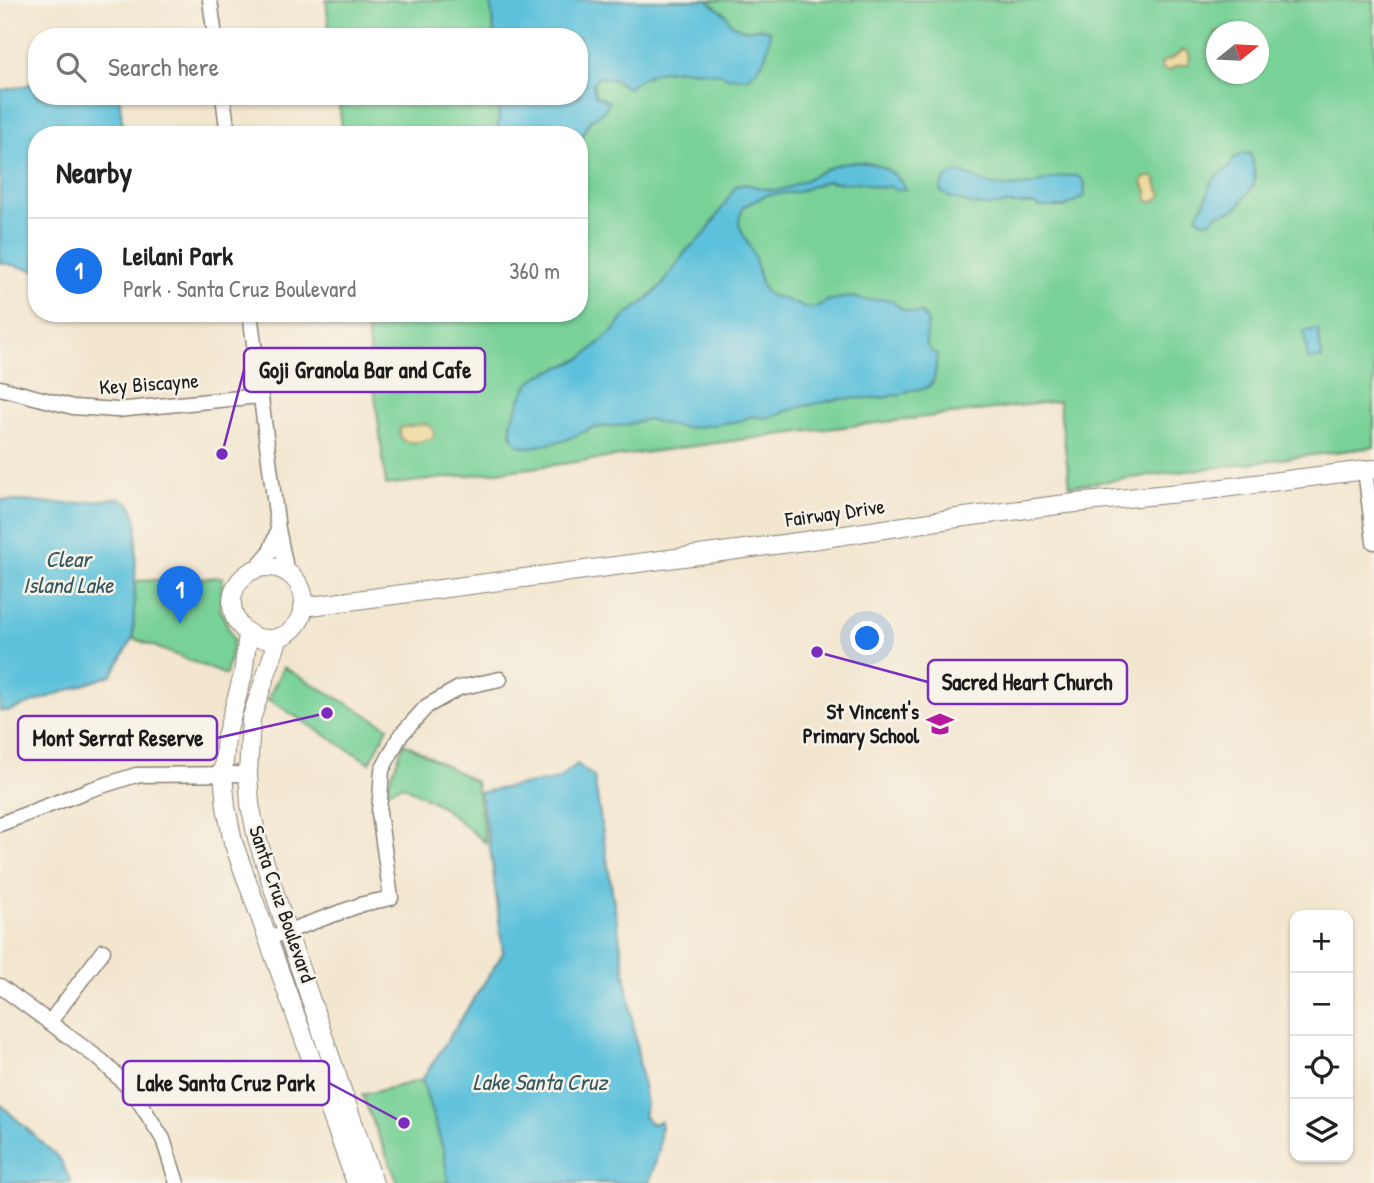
<!DOCTYPE html>
<html lang="en">
<head>
<meta charset="utf-8">
<style>
	:root { --surface:#fff; --page:#f6f6f6; --text:#222; --muted:#767676; --line:#e0e0e0; --accent:#1a73e8 }
	body { margin:0; font-family:"Patrick Hand",sans-serif; background:var(--page); color:var(--text) }
	.controls { position:absolute; right:21px; bottom:21px; display:grid; overflow:hidden; border-radius:14px; box-shadow:0 2px 5px #0004 }
	.controls button { width:63px; height:63px; display:grid; place-items:center; padding:0; border:0; border-bottom:2px solid var(--line); background:var(--surface); color:var(--text); font:35px sans-serif }
	.compass { position:absolute; left:1206px; top:21px; width:63px; height:63px; border-radius:50%; background:var(--surface); box-shadow:0 2px 5px #0004; rotate:72deg }
	.you { position:absolute; left:868px; top:639px; width:24px; height:24px; margin:-18px; border:5px solid #fff; border-radius:50%; background:#1a73e8; box-shadow:0 0 0 10px #1a73e833 }
	.badge { display:grid; place-items:center; width:46px; height:46px; border-radius:50%; background:var(--accent); color:#fff; font-size:23px; font-weight:700 }
	.pin { position:absolute; translate:-50% -58px; filter:drop-shadow(0 2px 4px #0008) }
	.pin::after { content:''; position:absolute; top:37px; width:24px; height:21px; background:inherit; clip-path:polygon(0 0,100% 0,50% 100%) }
	.list { margin:0; padding:0; list-style:none }
	h2 { display:flex; justify-content:space-between; align-items:center; height:91px; margin:0; padding:0 28px; font-size:30px }
	h2 small { font-size:23px; font-weight:400; color:var(--muted) }
	.list li { display:grid; grid-template-columns:46px 1fr auto; gap:21px; align-items:center; box-sizing:border-box; height:105px; padding:0 28px; border-top:2px solid var(--line) }
	.list b { display:block; font-size:26px; white-space:nowrap }
	.list p { margin:0; font-size:23px; white-space:nowrap; color:var(--muted) }
	.list em { font-size:23px; font-style:normal; color:var(--muted) }
	.icon { flex:none; width:38px; height:38px; fill:none; stroke:currentColor; stroke-width:2; stroke-linecap:round; stroke-linejoin:round }
	.map { position:relative; flex:none; width:1374px; height:1183px; overflow:hidden }
	.search { position:absolute; background:var(--surface); box-shadow:0 2px 5px #0004; left:28px; top:28px; width:560px; height:77px; display:flex; align-items:center; gap:18px; box-sizing:border-box; padding:0 24px; border-radius:28px; color:var(--muted); font-size:26px }
	.panel { position:absolute; background:var(--surface); box-shadow:0 2px 5px #0004; left:28px; top:126px; width:560px; height:196px; border-radius:28px }
	.map>svg:first-child { display:block }
	.green { fill:#78d197; stroke:#4a765a; stroke-width:2; fill-rule:evenodd }
	.sand { fill:#eeda9e; stroke:#857b5d; stroke-width:2 }
	.water { fill:#5dc1db; stroke:#3c6e7c; stroke-width:2 }
	.lines { fill:none; stroke-linecap:round; stroke-linejoin:round }
	.minor-casing { stroke:#888176; stroke-width:17 }
	.tertiary-casing { stroke:#888176; stroke-width:20 }
	.minor { stroke:#fff; stroke-width:14 }
	.tertiary { stroke:#fff; stroke-width:18 }
	.labels { text-anchor:middle; stroke-width:5; stroke-linejoin:round; paint-order:stroke }
	.street-label { font-size:21px; fill:#1c1c1c; stroke:#f7f3e8 }
	.poi-label { font-size:21px; font-weight:bold; fill:#1c1c1c; stroke:#f7f3e8; text-anchor:end }
	.water-label { font-size:23px; font-style:italic; fill:#33565f; stroke:#f7f3e8 }
	.leader { fill:none; stroke:#7b2cbf; stroke-width:2.5 }
	.callout-dot { fill:#7b2cbf; stroke:#f7f3e8; stroke-width:2.5 }
	.callout { fill:#f7f3e8; stroke:#7b2cbf; stroke-width:2.5 }
	.callout-label { font-size:23px; text-anchor:middle; font-weight:bold; fill:#1c1c1c }
</style>
</head>
<body>
<div class="map">
<svg width="1374" height="1183" viewBox="0 0 1374 1183">
	<rect width="100%" height="100%" fill="#f7f3e8"/>
	<filter id="ink" filterUnits="userSpaceOnUse"><feTurbulence type="fractalNoise" baseFrequency=".0143" numOctaves="2"/><feDisplacementMap in="SourceGraphic" scale="14" xChannelSelector="R" yChannelSelector="G"/><feConvolveMatrix kernelMatrix="1 2 1 2 8 2 1 2 1" color-interpolation-filters="sRGB"/></filter>
	<filter id="wash" filterUnits="userSpaceOnUse"><feTurbulence type="fractalNoise" baseFrequency=".00686" numOctaves="4" result="noise"/><feDisplacementMap in="SourceGraphic" scale="28" xChannelSelector="R" yChannelSelector="G"/><feGaussianBlur stdDeviation="1.57" result="paint"/><feColorMatrix in="noise" values="0 0 0 0 0 0 0 0 0 0 0 0 0 0 0 0 0 1.4 0 .05"/><feComposite in="paint" operator="in"/></filter>
	<g filter="url(#wash)">
		<rect width="100%" height="100%" fill="#f3e6cf"/>
		<path class="green" d="M326 0H1374V447L1070 486 1059 401 777 435 531 468 386 485 365 313H579V135H343L338 96H579V37H330ZM1216 32H1258V74H1216Z
			M223 577 220 609 234 640 226 675 133 638 135 581Z
			M283 667 388 727 370 763 268 699Z
			M404 743 476 782 486 843 441 806 403 785 385 792Z
			M422 1080 444 1152 448 1183H398L362 1095Z"/>
		<path class="sand" d="M1183 50 1188 51 1190 57 1187 65 1177 66 1169 71 1162 69 1161 65 1162 62 1173 58Z
			M1148 177H1152L1156 180 1157 186 1162 194 1159 198 1151 202 1147 199V191L1142 183 1143 179Z
			M425 424C431 426 436 430 433 437 425 442 410 445 401 439L399 431 402 427Z"/>
		<path class="water" d="M489 0H707L726 15 731 24 745 30 760 28 770 31C769 46 767 59 756 70 753 73 750 75 748 78L726 77 723 74C716 74 709 72 701 71 673 68 650 69 628 88L612 79 598 77 593 83 595 95 609 102C606 112 600 113 592 119 585 126 582 137 579 146V135H494L498 128 500 96H579V37H496C491 25 494 13 489 0Z
			M37 82V96H119L124 135H37V271L7 264 0 263V90L20 87Z
			M1242 154H1250C1253 160 1253 165 1254 171 1257 185 1252 187 1245 197 1237 211 1232 212 1217 214L1211 221 1203 222 1197 217C1199 210 1205 204 1207 196 1209 190 1209 184 1213 180 1222 170 1229 173 1233 159Z
			M857 162C879 163 895 170 906 189L896 190 889 186 882 188 868 185 861 182 845 183 827 181 796 192 767 195 744 206C742 211 739 217 739 222 740 233 749 243 753 253 758 264 759 287 768 294 774 299 783 295 793 304H798L803 308 816 307 827 301 842 298 851 297 866 300 889 299C901 308 906 314 922 313L928 322 926 344 931 351 937 355C935 366 938 382 926 388 921 391 914 388 908 391 900 395 902 396 892 395L889 397 875 398 839 399 801 407 766 418 752 416 740 421 689 428 667 425 647 419 627 425 592 428 563 441 531 447H524L517 444 513 439 511 432V423L523 393 528 385 535 378 543 374 578 360 587 354 614 330 626 315 643 303 663 284 686 251 706 233 736 186C750 180 763 193 779 190 801 186 818 170 840 164 845 163 851 163 857 162Z
			M960 172C976 178 989 187 1007 187 1017 187 1026 186 1035 184 1050 179 1092 163 1084 195L1085 196 1064 207H1040L1034 204H1011L993 205 990 207 968 203 951 198 940 191C942 179 948 174 960 172Z
			M1318 329 1322 359H1308L1304 331Z
			M118 498 131 504 137 522 133 638 112 675 9 711H0V500L71 504Z
			M577 764 594 777 646 1105 644 1116 652 1124 661 1121 659 1150 649 1183H448L444 1152 422 1080 503 953 491 854 480 792 559 779Z
			M0 1104 60 1159 71 1183H0Z"/>
	</g>
	<g filter="url(#ink)">
		<g class="lines">
			<defs>
				<path id="minor" d="M210 0 215 37
					M223 96 228 135
					M250 313 278 529 287 573
					M0 388 73 407 117 410 260 396
					M1365 470 1374 542
					M255 569 270 552 278 530
					M0 824 89 790 136 775 248 774
					M269 938 363 904 391 898 379 813 382 770 400 736 427 706 459 688 500 679
					M0 986 102 1061 133 1092 163 1139 177 1183
					M49 1023 103 951"/>
				<path id="tertiary" d="M232 603a36 36 0 1 1 72 0a36 36 0 1 1-72 0Z
					M303 607 805 541 957 518 1066 504 1199 491 1374 469
					M248 633 243 675 226 737 223 774 226 807 233 842 356 1183
					M279 637 251 719 248 774 250 804 257 838 287 931 374 1183"/>
			</defs>
			<use href="#minor" class="minor-casing"/>
			<use href="#tertiary" class="tertiary-casing"/>
			<use href="#minor" class="minor"/>
			<use href="#tertiary" class="tertiary"/>
		</g>
	</g>
	<defs>
		<symbol id="school-bare" viewBox="-9 -9 18 18"><path d="M0-5L7-2L0 1L-7-2ZM-4 1L0 2.5L4 1V4Q0 6-4 4Z" fill="#b5179e" stroke="#f7f3e8" stroke-width="2.5" paint-order="stroke"/></symbol>
	</defs>
	<g fill-rule="evenodd">
		<use href="#school-bare" x="921" y="705" width="38" height="38"/>
	</g>
	<g class="labels">
		<g class="street-label">
			<text transform="translate(149 384) rotate(-4)" y="7">Key Biscayne</text>
			<text transform="translate(835 513) rotate(-8)" y="7">Fairway Drive</text>
			<text transform="translate(282 904) rotate(71)" y="7">Santa Cruz Boulevard</text>
		</g>
		<g class="poi-label">
			<text x="919" y="719">St Vincent's<tspan x="919" dy="24">Primary School</tspan></text>
		</g>
		<g class="water-label">
			<text x="68" y="567">Clear<tspan x="68" dy="26">Island Lake</tspan></text>
			<text x="540" y="1090">Lake Santa Cruz</text>
		</g>
	</g>
	<path class="leader" d="M222 454L244 370M817 652L928 682M327 713L217 738M404 1123L329 1083"/>
	<g class="callout-dot">
		<circle cx="222" cy="454" r="7"/>
		<circle cx="817" cy="652" r="7"/>
		<circle cx="327" cy="713" r="7"/>
		<circle cx="404" cy="1123" r="7"/>
	</g>
	<g class="callout">
		<rect x="244" y="348" width="241" height="44" rx="7"/>
		<rect x="928" y="660" width="199" height="44" rx="7"/>
		<rect x="18" y="716" width="199" height="44" rx="7"/>
		<rect x="123" y="1061" width="206" height="44" rx="7"/>
	</g>
	<g class="callout-label">
		<text x="365" y="378">Goji Granola Bar and Cafe</text>
		<text x="1027" y="690">Sacred Heart Church</text>
		<text x="118" y="746">Mont Serrat Reserve</text>
		<text x="226" y="1091">Lake Santa Cruz Park</text>
	</g>
</svg>
<div class="controls">
<button>+</button>
<button>−</button>
<button><svg class="icon" aria-label="locate" viewBox="0 0 24 24"><circle cx="12" cy="12" r="6"/><path d="M12 2v4M12 18v4M2 12h4M18 12h4"/></svg></button>
<button><svg class="icon" aria-label="layers" viewBox="0 0 24 24"><path d="M12 4l9 5-9 5-9-5zM3 14l9 5 9-5"/></svg></button>
</div>
<svg class="compass" viewBox="-18 -18 36 36"><path d="M0-13l5 13h-10z" fill="#e53935"/><path d="M0 13l5-13h-10z" fill="#767676"/></svg>
<div class="you"></div>
<div class="pin badge" style="left:180px;top:624px">1</div>
<div class="search"><svg class="icon" aria-label="search" viewBox="0 0 24 24"><circle cx="10" cy="10" r="6"/><path d="M15 15l6 6"/></svg>Search here</div>
<section class="panel">
<h2>Nearby<small></small></h2>
<ul class="list">
<li><span class="badge">1</span><div><b>Leilani Park</b><p>Park · Santa Cruz Boulevard</p></div><em>360 m</em></li>
</ul>
</section>
</div>
</body>
</html>
